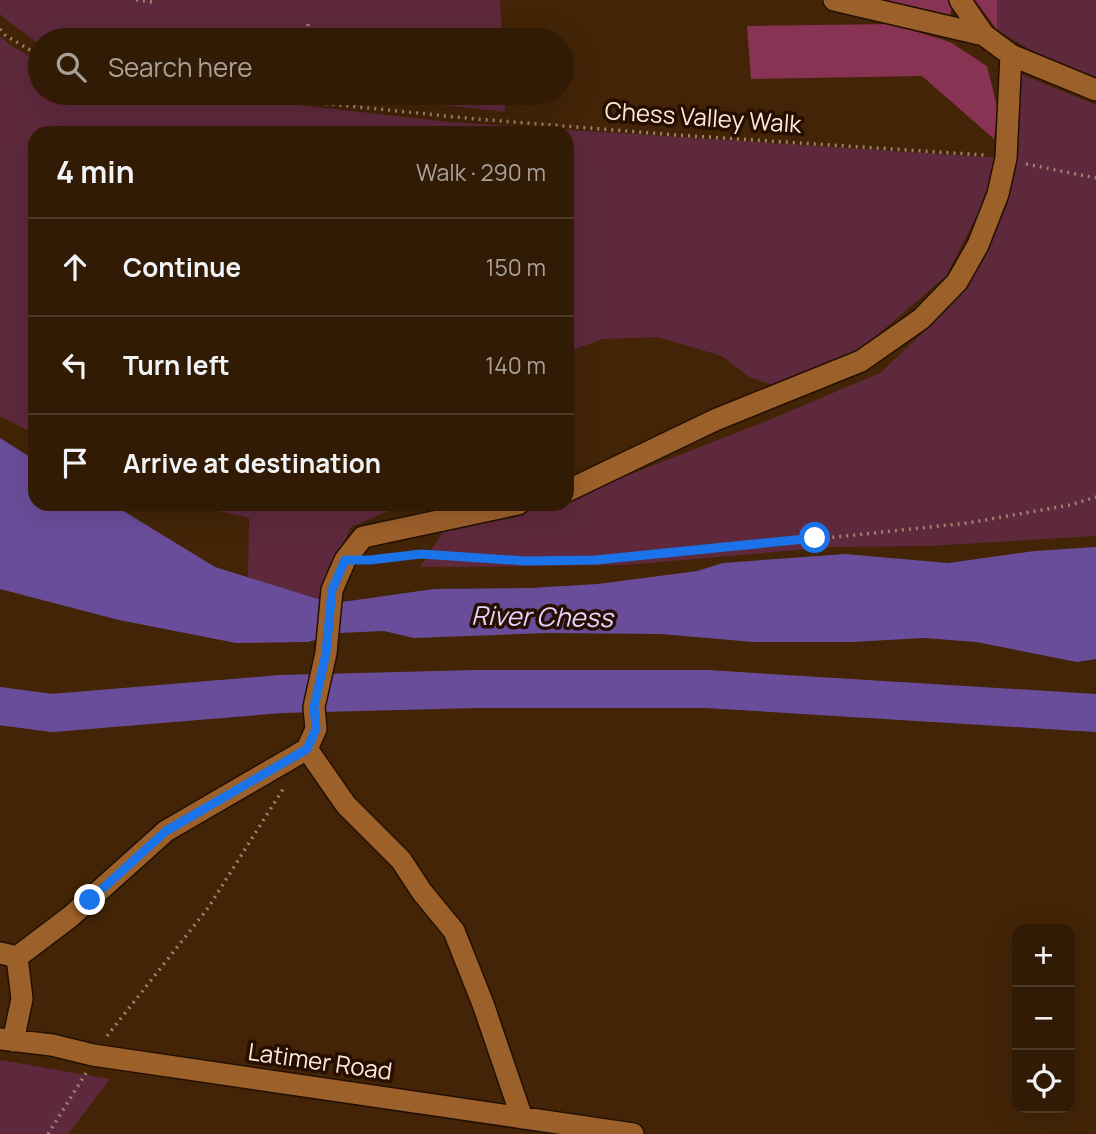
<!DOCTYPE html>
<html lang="en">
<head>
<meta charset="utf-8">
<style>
	:root { --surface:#321b05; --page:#3d2813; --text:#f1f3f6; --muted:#a8a19a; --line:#4d3927 }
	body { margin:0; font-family:Manrope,sans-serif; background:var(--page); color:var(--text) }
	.controls { position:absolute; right:21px; bottom:21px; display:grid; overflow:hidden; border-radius:14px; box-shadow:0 7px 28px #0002 }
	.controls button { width:63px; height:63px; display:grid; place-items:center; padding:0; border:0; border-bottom:2px solid var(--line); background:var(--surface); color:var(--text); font:35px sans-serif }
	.stop { position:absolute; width:21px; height:21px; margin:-16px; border:5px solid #1a73e8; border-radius:50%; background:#fff }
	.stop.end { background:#1a73e8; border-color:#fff; box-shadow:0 2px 7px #0008 }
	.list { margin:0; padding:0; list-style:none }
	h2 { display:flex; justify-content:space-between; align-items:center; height:91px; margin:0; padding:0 28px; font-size:30px }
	h2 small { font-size:23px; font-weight:400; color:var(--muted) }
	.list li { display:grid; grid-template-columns:46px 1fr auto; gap:21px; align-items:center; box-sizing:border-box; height:98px; padding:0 28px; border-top:2px solid var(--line) }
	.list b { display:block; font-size:26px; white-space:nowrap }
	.list em { font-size:23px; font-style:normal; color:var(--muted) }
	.icon { flex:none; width:38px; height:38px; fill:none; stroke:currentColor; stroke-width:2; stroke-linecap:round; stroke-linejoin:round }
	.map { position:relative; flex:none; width:1096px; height:1134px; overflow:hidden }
	.search { position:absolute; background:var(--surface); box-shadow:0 7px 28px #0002; left:28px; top:28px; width:546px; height:77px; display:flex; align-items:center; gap:18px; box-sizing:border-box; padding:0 24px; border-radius:38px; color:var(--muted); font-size:26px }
	.panel { position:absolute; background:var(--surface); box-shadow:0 7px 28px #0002; left:28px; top:126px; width:546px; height:385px; border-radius:21px }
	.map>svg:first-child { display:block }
	.green { fill:#5e293c }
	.forest { fill:#883354 }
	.water { fill:#6a4d9a }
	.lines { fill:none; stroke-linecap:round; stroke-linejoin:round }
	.river { stroke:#6a4d9a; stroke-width:38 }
	.minor-casing { stroke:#231002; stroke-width:24 }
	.path { stroke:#9c826c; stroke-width:3.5; stroke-dasharray:2 5; stroke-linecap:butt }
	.minor { stroke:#9c602b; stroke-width:21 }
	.route { stroke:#1a73e8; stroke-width:9 }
	.labels { text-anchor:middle; stroke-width:7; stroke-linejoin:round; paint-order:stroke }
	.street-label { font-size:24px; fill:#fde8d9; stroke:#260e00 }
	.water-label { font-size:26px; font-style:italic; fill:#e0d3fe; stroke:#260e00 }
</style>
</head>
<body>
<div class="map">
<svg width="1096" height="1134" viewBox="0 0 1096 1134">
	<rect width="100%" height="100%" fill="#432407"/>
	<path class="green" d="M0 0H500L502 40H40V45L4 18 0 14Z
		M997 0H1096V79L1042 57 997 30Z
		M0 36 10 45 40 62V93H193L450 122 999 158 987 196 946 276 859 351 775 386 749 377 722 356 657 337 603 339 567 352V133H35V434L0 416Z
		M1018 73 1096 105V536L928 546 832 547 626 565 420 567 446 527 548 504H567V499L769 420 880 373 945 312 997 226 1016 143Z
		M333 93H504L505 112 345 94Z
		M188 504H405L351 527 318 599 248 577 249 518Z
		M0 1060 110 1079 68 1134H0Z"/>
	<path class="forest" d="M884 0H948L952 6 950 15Z
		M975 0H997V30Z
		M892 24 950 42 987 66 998 110 994 139 922 76 751 79 747 26Z"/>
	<path class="water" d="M0 438 35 460V504H112L215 567 318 599 342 602 434 589 531 588 598 584 697 571 723 563 845 554 948 563 1035 551 1096 547V659L1077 662 976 642 924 638 852 642H753L661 634 547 633 414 638 384 631 339 633 308 642 236 643 119 620 0 589Z"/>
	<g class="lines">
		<path class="river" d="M0 706 52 713 281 694 477 689H706L1096 713"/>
		<defs>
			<path id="minor" d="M834 0 984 35
				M960 0 984 35 1011 55 1096 90
				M567 491 715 420 861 361 921 319 957 282 978 245 998 194 1006 158 1011 55
				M307 749 346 805 401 860 422 892 454 931 483 1004 522 1118
				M0 953 17 957 22 999 13 1041
				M17 957 70 917 166 831 307 749 316 729 314 707 326 653 332 590 345 560 363 537 518 504
				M0 1039 52 1045 93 1055 633 1134"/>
		</defs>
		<use href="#minor" class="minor-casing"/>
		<path class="path" d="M136 0 152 2
			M0 29 5 35 40 56
			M154 31 227 40
			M307 40 308 23
			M221 93 476 119 677 135 984 155
			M1026 164 1096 178
			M372 560 421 554 525 561 596 560 684 553 968 523 1070 505 1096 497
			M107 1036 208 908 285 786
			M48 1134 86 1073"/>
		<use href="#minor" class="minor"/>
	</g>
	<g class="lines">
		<path class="route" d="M90 900 166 831 307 749 316 729 314 707 326 653 332 590 345 560H370L421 554 525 561 596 560 815 538"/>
	</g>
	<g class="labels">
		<g class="street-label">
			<text transform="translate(703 118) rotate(4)" y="8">Chess Valley Walk</text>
			<text transform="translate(320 1062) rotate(8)" y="8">Latimer Road</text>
		</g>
		<g class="water-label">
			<text transform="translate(542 617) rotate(1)" y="9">River Chess</text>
		</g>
	</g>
</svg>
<div class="controls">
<button>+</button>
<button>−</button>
<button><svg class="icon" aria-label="locate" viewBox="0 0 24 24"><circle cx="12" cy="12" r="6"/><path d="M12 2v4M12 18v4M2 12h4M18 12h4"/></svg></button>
</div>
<div class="stop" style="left:815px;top:538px"></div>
<div class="stop end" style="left:90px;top:900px"></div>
<div class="search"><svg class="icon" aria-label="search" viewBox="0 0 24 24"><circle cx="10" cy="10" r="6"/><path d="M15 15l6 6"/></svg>Search here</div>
<section class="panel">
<h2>4 min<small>Walk · 290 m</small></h2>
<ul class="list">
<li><svg class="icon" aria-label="ahead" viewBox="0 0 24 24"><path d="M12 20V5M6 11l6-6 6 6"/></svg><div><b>Continue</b></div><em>150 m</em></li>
<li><svg class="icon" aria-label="left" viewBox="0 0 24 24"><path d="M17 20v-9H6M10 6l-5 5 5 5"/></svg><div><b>Turn left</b></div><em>140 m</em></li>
<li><svg class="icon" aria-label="arrive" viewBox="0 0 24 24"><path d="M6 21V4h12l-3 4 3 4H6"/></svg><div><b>Arrive at destination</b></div></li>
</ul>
</section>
</div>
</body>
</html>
